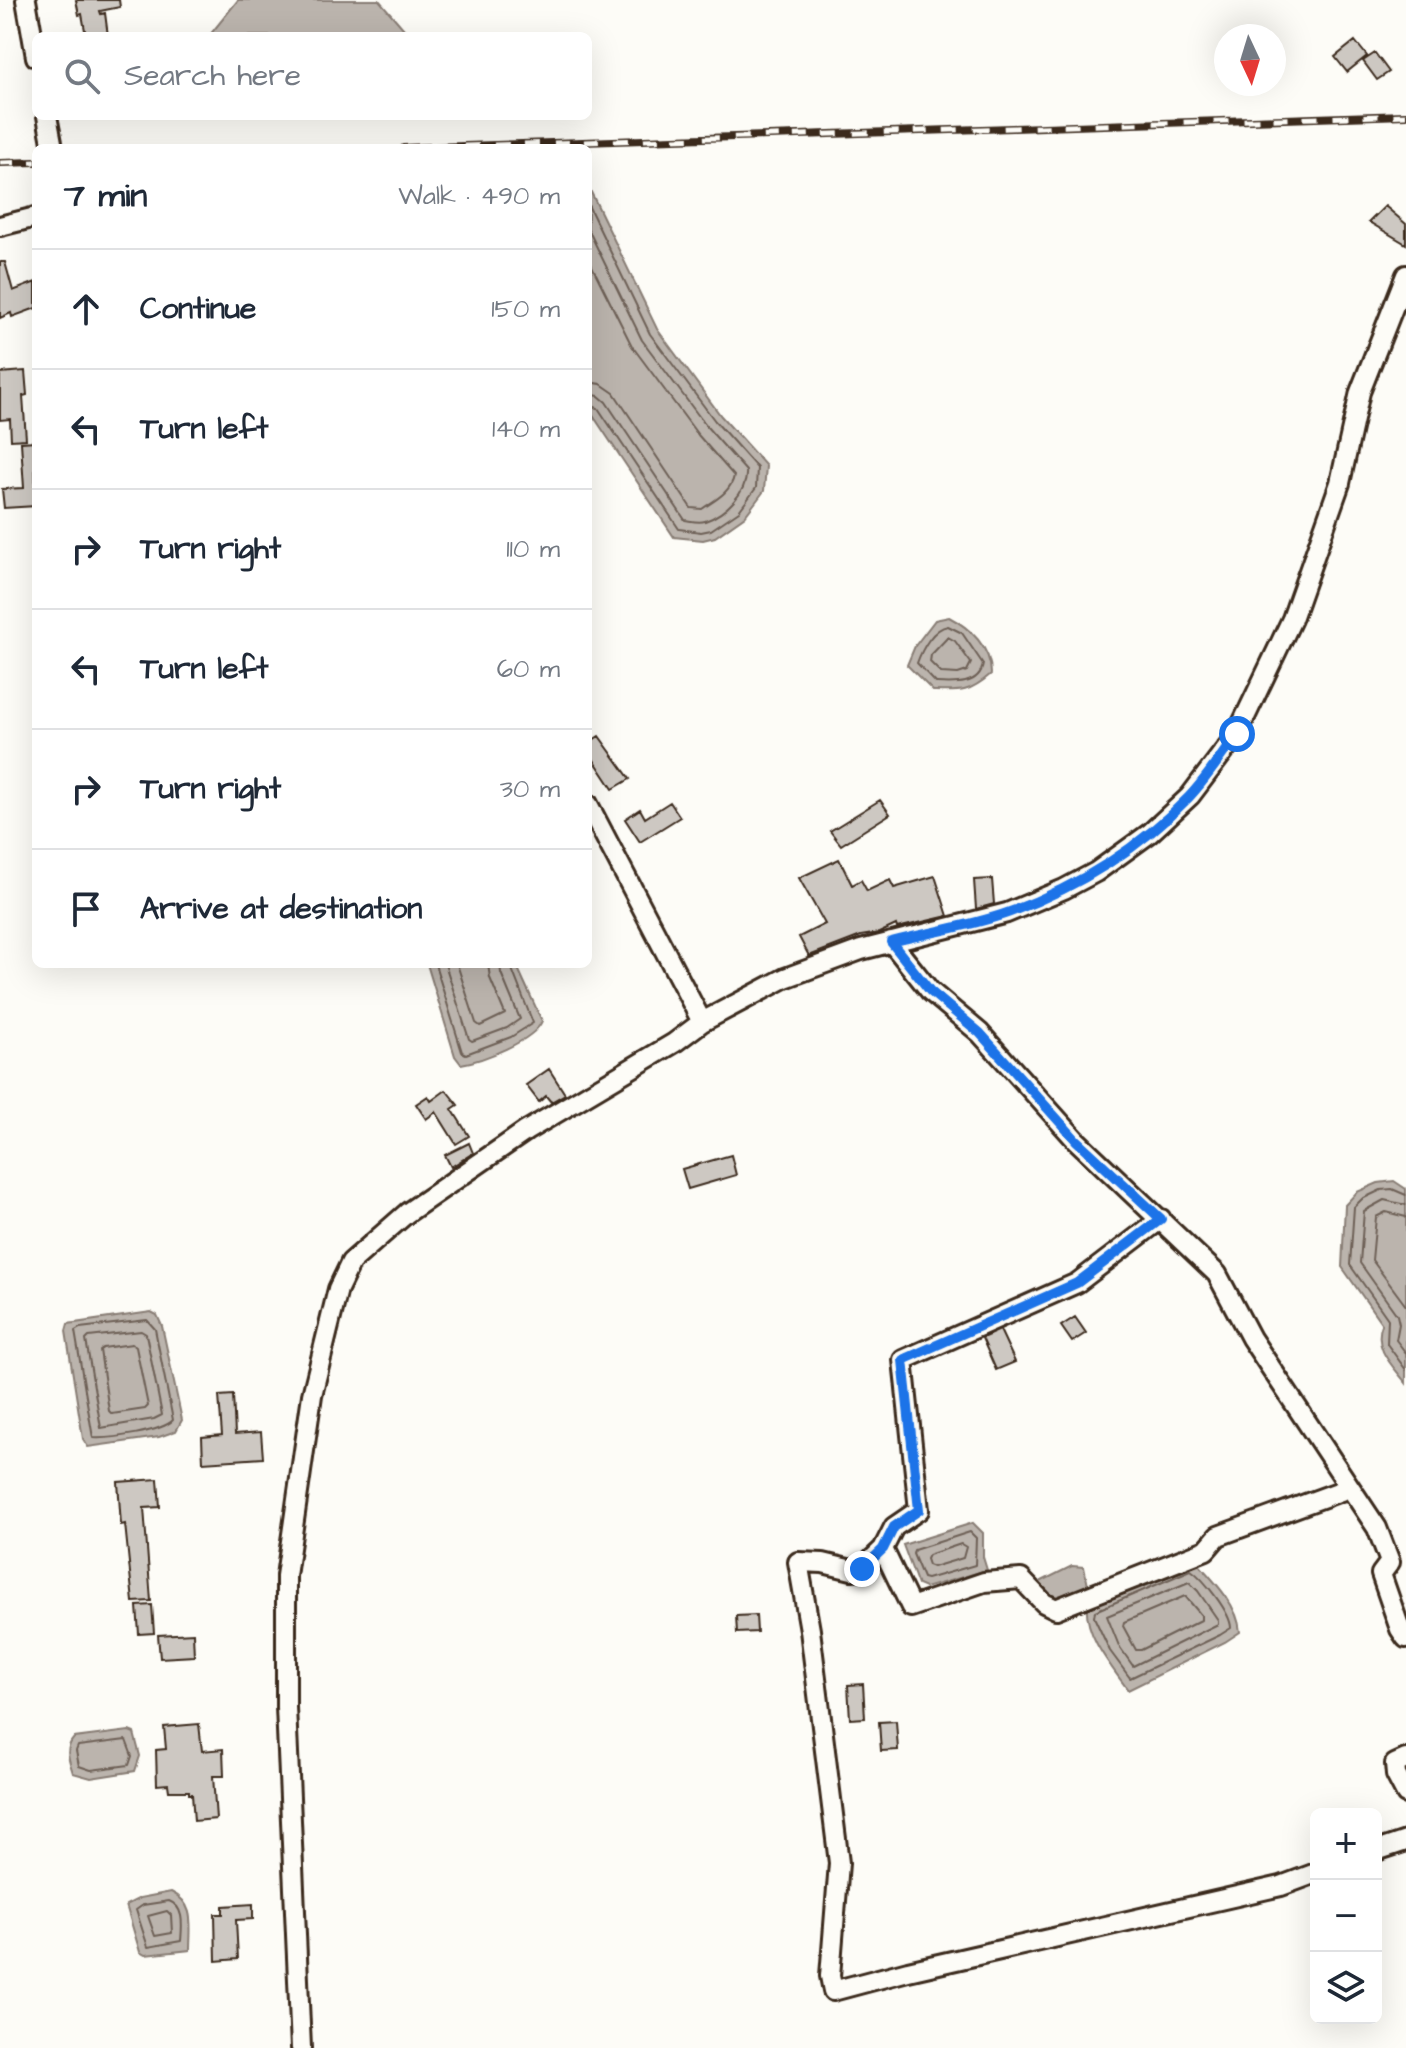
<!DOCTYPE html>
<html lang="en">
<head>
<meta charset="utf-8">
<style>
	:root { --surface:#fff; --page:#f2f2f3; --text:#1f2937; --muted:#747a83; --line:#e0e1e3 }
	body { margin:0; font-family:"Architects Daughter",sans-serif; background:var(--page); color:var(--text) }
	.controls { position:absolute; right:24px; bottom:24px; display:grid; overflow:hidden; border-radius:12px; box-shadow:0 8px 32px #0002 }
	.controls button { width:72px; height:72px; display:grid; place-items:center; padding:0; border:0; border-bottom:2px solid var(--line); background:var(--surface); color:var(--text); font:40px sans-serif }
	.compass { position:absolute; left:1214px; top:24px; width:72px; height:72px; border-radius:50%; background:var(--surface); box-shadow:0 8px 32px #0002; rotate:176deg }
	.stop { position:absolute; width:24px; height:24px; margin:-18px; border:6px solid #1a73e8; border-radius:50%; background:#fff }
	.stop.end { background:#1a73e8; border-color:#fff; box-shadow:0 2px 8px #0008 }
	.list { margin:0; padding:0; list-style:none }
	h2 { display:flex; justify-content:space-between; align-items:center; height:104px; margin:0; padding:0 32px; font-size:34px }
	h2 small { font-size:26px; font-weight:400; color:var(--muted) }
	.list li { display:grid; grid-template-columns:52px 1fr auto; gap:24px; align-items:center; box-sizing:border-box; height:120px; padding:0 32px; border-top:2px solid var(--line) }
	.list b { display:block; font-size:30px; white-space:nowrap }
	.list em { font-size:26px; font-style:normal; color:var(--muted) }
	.icon { flex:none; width:44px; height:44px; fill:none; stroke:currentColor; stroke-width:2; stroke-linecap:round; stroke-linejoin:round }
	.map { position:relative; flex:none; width:1406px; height:2048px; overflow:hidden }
	.search { position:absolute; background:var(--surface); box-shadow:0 8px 32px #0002; left:32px; top:32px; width:560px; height:88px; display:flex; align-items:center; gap:20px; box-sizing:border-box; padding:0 28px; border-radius:12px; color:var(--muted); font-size:30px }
	.panel { position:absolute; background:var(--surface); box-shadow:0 8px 32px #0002; left:32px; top:144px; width:560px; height:824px; border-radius:12px }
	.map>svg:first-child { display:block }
	.water { fill:#bbb4ad; stroke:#887d74; stroke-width:2 }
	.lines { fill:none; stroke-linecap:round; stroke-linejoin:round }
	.shore { stroke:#6e6157; stroke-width:2 }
	.building { fill:#cdc8c2; stroke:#3b2a1e; stroke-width:2 }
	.minor-casing { stroke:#3b2a1e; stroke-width:24 }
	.minor { stroke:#fdfcf7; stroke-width:18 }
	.rail-casing { stroke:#3b2a1e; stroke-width:8 }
	.rail { stroke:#fdfcf7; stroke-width:5; stroke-dasharray:15; stroke-linecap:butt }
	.route { stroke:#1a73e8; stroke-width:10 }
</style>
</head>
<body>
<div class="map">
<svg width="1406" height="2048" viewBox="0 0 1406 2048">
	<rect width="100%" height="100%" fill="#fdfcf7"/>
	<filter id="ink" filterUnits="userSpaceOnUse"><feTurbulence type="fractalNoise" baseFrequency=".0125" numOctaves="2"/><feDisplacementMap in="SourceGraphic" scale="16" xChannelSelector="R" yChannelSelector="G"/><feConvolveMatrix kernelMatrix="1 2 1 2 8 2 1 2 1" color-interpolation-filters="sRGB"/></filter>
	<g filter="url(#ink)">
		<path class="water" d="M238 0H379L410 36H209Z
			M588 186 657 329 721 416 766 466 764 491 745 516 715 537 703 540 674 537 588 408Z
			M949 617C970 628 991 647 991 674 969 693 961 692 933 691L907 665 915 646 935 620Z
			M427 964H516L542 1021C534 1041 481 1061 461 1064L455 1056Z
			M1394 1181 1406 1189V1383C1391 1364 1373 1348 1382 1324L1342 1267 1345 1205 1357 1192 1378 1183Z
			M151 1312 157 1315 162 1326 182 1420 176 1431 159 1437 88 1447 83 1439 66 1331 68 1324Z
			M973 1523 983 1533V1557L987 1570 925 1588 918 1585 903 1545Z
			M1194 1559C1212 1579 1238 1604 1240 1632L1225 1642 1128 1690C1111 1666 1084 1635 1087 1604Z
			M1072 1566 1084 1567 1089 1590 1052 1601 1039 1588 1040 1582Z
			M129 1731 134 1733 140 1756 135 1771 91 1778 73 1773C69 1760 64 1749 74 1738Z
			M171 1892C196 1904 190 1926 190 1950L145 1955 140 1952 126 1905 140 1898Z"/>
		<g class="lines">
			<path class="shore" d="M588 205 650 334 715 421 757 468 756 488 739 511 711 530 701 532 679 529 598 408 588 405
				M588 229 642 340 707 427 746 471C748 492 725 514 705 521 699 523 692 521 685 520L606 402 599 396 588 394
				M588 258 632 346 698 435 734 476C731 492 715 500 702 509L691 508 614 393 601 384 588 382
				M948 626 962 633 983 664C980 686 953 684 936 683L917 663C922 649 933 628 948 626Z
				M948 637 955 641 971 663 967 671 958 674 941 673 930 662 931 655Z
				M435 964 462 1052 466 1054 511 1037 533 1023 510 964
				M445 964 469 1039 472 1041 507 1028 520 1019 501 973 500 964
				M457 964 476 1023 480 1026 505 1014 490 978 488 964
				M1406 1195 1392 1189 1381 1190 1362 1199 1354 1207 1350 1265 1388 1319 1387 1344 1406 1370
				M1406 1205 1384 1200 1364 1211 1360 1263 1397 1315 1399 1324 1396 1340 1406 1353
				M1406 1217 1386 1212 1376 1217 1372 1260 1406 1306
				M147 1320 155 1329 173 1420C162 1432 110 1439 93 1438L75 1331 80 1328Z
				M141 1331 146 1334 162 1415 154 1419 101 1428 86 1340 89 1337Z
				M132 1344 136 1347 148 1406 145 1409 112 1414 109 1411 100 1350 103 1348Z
				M970 1532 976 1538 975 1565 927 1579 923 1578 913 1554 914 1550Z
				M961 1544 966 1547 963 1558 933 1567 928 1565 926 1559 928 1555Z
				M1191 1570C1203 1578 1231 1613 1231 1628L1220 1635 1130 1678 1110 1651 1094 1617 1095 1611Z
				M1189 1582 1198 1591 1218 1620V1624L1133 1666 1119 1646 1107 1616Z
				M1185 1596 1201 1615V1620L1141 1650H1136L1123 1626 1124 1622Z
				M126 1740 132 1756 129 1765 91 1770 79 1766 76 1751 78 1746Z
				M169 1901C185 1907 182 1926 181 1941L148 1947 136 1910 143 1905Z
				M167 1911 171 1915 172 1933 155 1936 148 1916Z"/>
		</g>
		<path class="building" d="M76 0H119L120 7 100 11 101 14 105 13 108 36H86L82 14 79 15Z
			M1355 41 1367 56 1347 72 1335 57Z
			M1375 53 1389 72 1377 80 1363 61Z
			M1385 206 1406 224V244L1369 222Z
			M0 262H5L13 291 36 282V308L12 317 11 313 0 318Z
			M25 371 27 395 23 396 26 439 11 440 10 419 0 420V373Z
			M35 441 36 506 4 508 2 489 24 488 21 442Z
			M599 736 630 779 613 789 588 751V743Z
			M880 800 890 814 841 845 830 831Z
			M670 802 680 817 640 842 625 819 640 809 645 818Z
			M839 859 852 885 861 880 867 891 890 880 894 888 935 876 948 916 897 928 896 925 879 933 861 936 809 956 799 937 825 924 799 878Z
			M992 879 994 904 976 909 974 880Z
			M549 1069 565 1094 551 1102 546 1096 539 1102 526 1085Z
			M446 1090 458 1105 452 1109 469 1136 456 1144 436 1112 426 1119 416 1104 428 1096 431 1101Z
			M469 1143 473 1153 451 1167 445 1155Z
			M731 1155 736 1175 688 1189 682 1169Z
			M1075 1317 1086 1333 1072 1342 1061 1326Z
			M1000 1330 1015 1362 996 1370 982 1338Z
			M233 1395 235 1434 261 1432 263 1458 203 1462 202 1437 222 1435 219 1396Z
			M158 1479 160 1507 144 1508 151 1601 133 1602 125 1524 121 1525 118 1482Z
			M152 1605 154 1633 139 1634 137 1606Z
			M756 1615 757 1632 737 1633 736 1616Z
			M193 1633 194 1656 160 1658 158 1635Z
			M863 1684 865 1718 850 1719 848 1685Z
			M896 1721 898 1750 881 1751 879 1722Z
			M199 1724 202 1751 223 1749 224 1776H213L216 1819 194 1821 192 1794H189V1791H169L168 1784 157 1785 156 1750 166 1749 164 1727Z
			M253 1904V1919L236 1920 238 1959 216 1961 215 1914H223V1906Z"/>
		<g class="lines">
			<defs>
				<path id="minor" d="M26 0 36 57
					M47 116 53 148
					M0 226 36 217
					M588 804 702 1022
					M891 942 930 991 980 1033 1076 1140 1217 1274 1251 1338 1377 1528 1390 1562 1381 1574 1400 1629 1406 1638
					M1161 1219 1077 1283 903 1360 919 1510 894 1527 883 1549 862 1569 852 1570 823 1563 798 1562 810 1630 839 1863 830 1976 833 1991 908 1971 1281 1886 1316 1873
					M883 1549 911 1607 984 1582 1021 1579 1044 1603 1056 1609 1206 1550 1218 1536 1349 1488
					M1406 1759 1395 1764 1396 1775 1406 1794
					M1376 1851 1406 1841
					M301 2048 286 1707V1576L312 1395 338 1289 351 1262 407 1213 526 1131 674 1043 702 1022 785 978 861 950 1007 913 1064 889 1096 872 1150 833 1190 796 1237 734 1292 619 1340 483 1360 392 1406 275"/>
			</defs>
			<use href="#minor" class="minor-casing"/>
			<use href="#minor" class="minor"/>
			<defs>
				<path id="rail" d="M404 148 1406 115
					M0 163 36 162"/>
			</defs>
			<use href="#rail" class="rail-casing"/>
			<use href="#rail" class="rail"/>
		</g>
	</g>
	<g class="lines" filter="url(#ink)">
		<path class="route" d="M862 1569 883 1549 894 1527 919 1510 903 1360 1077 1283 1161 1219 1076 1140 980 1033 930 991 891 942C930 932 972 926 1010 912 1077 887 1139 849 1189 797 1207 778 1222 755 1237 734"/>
	</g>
</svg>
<div class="controls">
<button>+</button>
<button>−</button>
<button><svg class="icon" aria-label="layers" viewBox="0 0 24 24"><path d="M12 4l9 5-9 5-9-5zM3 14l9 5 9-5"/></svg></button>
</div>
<svg class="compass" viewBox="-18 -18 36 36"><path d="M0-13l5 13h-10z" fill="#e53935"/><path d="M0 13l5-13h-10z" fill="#747a83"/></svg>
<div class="stop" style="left:1237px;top:734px"></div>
<div class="stop end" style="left:862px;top:1569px"></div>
<div class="search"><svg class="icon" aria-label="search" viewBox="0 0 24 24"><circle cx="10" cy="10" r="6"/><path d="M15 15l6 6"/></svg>Search here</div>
<section class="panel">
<h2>7 min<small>Walk · 490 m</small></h2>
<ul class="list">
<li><svg class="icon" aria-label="ahead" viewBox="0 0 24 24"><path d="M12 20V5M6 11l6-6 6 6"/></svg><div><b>Continue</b></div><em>150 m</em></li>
<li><svg class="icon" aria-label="left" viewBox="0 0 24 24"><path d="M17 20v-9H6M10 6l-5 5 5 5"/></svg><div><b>Turn left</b></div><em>140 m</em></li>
<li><svg class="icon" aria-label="right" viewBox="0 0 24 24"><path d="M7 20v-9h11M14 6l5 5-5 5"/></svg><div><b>Turn right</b></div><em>110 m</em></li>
<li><svg class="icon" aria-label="left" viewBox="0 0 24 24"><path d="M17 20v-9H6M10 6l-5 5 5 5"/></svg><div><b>Turn left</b></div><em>60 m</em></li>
<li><svg class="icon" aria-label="right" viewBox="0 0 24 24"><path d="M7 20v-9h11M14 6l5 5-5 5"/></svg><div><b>Turn right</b></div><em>30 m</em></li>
<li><svg class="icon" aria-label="arrive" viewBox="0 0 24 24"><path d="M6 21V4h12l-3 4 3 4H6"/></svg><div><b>Arrive at destination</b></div></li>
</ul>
</section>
</div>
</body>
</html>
